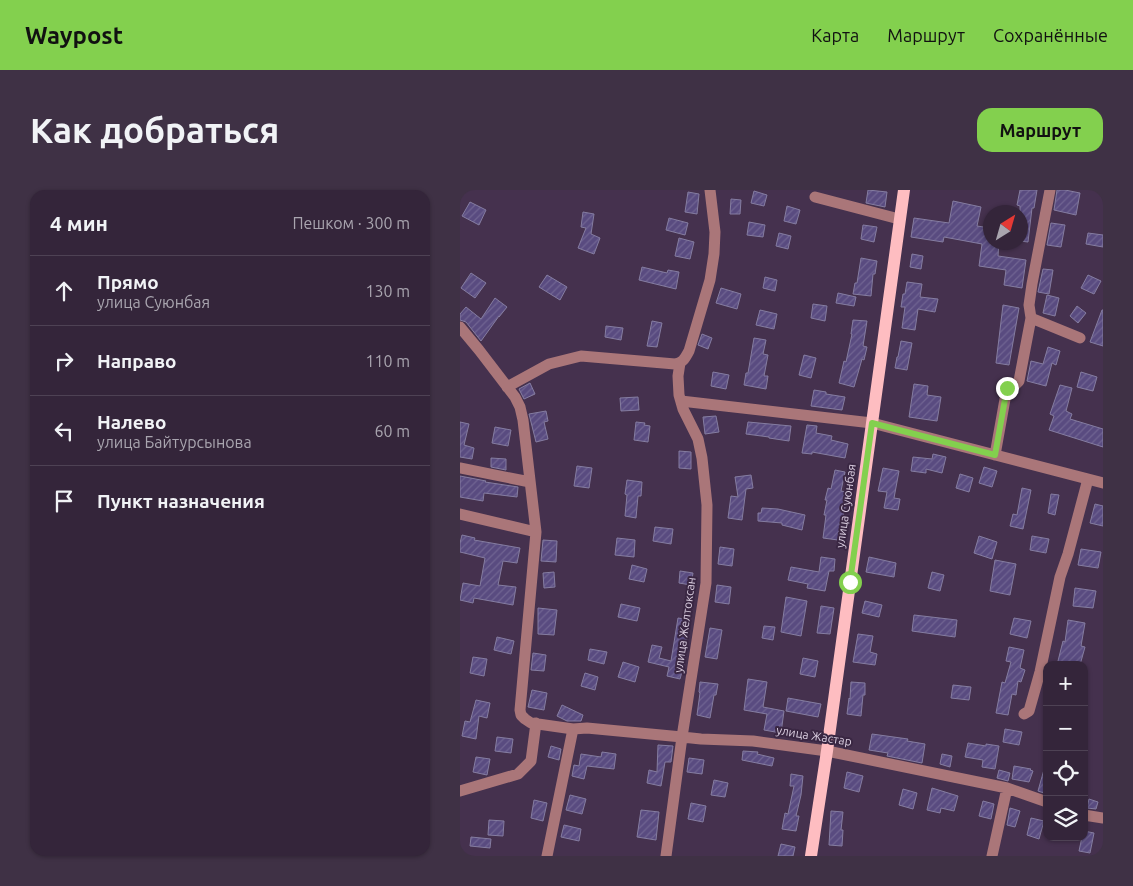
<!DOCTYPE html>
<html lang="ru">
<head>
<meta charset="utf-8">
<style>
	:root { --surface:#34253a; --page:#3f3145; --text:#f1f3f6; --muted:#a9a5af; --line:#4e4254; --accent:#83d04e }
	body { margin:0; font-family:Ubuntu,sans-serif; background:var(--page); color:var(--text) }
	.controls { position:absolute; right:15px; bottom:15px; display:grid; overflow:hidden; border-radius:10px; box-shadow:0 1px 4px #0004 }
	.controls button { width:45px; height:45px; display:grid; place-items:center; padding:0; border:0; border-bottom:1px solid var(--line); background:var(--surface); color:var(--text); font:25px sans-serif }
	.compass { position:absolute; left:523px; top:15px; width:45px; height:45px; border-radius:50%; background:var(--surface); box-shadow:0 1px 4px #0004; rotate:37deg }
	.stop { position:absolute; width:15px; height:15px; margin:-11px; border:4px solid #83d04e; border-radius:50%; background:#fff }
	.stop.end { background:#83d04e; border-color:#fff; box-shadow:0 1px 5px #0008 }
	.list { margin:0; padding:0; list-style:none }
	h2 { display:flex; justify-content:space-between; align-items:center; height:65px; margin:0; padding:0 20px; font-size:21px }
	h2 small { font-size:16px; font-weight:400; color:var(--muted) }
	.list li { display:grid; grid-template-columns:32px 1fr auto; gap:15px; align-items:center; box-sizing:border-box; height:70px; padding:0 20px; border-top:1px solid var(--line) }
	.list b { display:block; font-size:19px; white-space:nowrap }
	.list p { margin:0; font-size:16px; white-space:nowrap; color:var(--muted) }
	.list em { font-size:16px; font-style:normal; color:var(--muted) }
	.icon { flex:none; width:28px; height:28px; fill:none; stroke:currentColor; stroke-width:2; stroke-linecap:round; stroke-linejoin:round }
	.map { position:relative; flex:none; width:643px; height:666px; overflow:hidden; border-radius:15px }
	header { display:flex; align-items:center; gap:30px; box-sizing:border-box; height:70px; padding:0 25px; background:var(--accent); color:#111 }
	header strong { font-size:24px }
	nav { display:flex; gap:28px; margin-inline-start:auto; font-size:18px }
	.intro { display:flex; align-items:center; justify-content:space-between; box-sizing:border-box; height:120px; padding:0 30px }
	h1 { margin:0; font-size:35px }
	.button { padding:12px 22px; border-radius:15px; background:var(--accent); color:#111; font-size:18px; font-weight:700 }
	main { display:flex; gap:30px; padding:0 30px }
	aside { flex:1; background:var(--surface); border-radius:15px; box-shadow:0 1px 4px #0004 }
	.map>svg:first-child { display:block }
	.building { fill:url(#building-hatch); stroke:#857da1 }
	.lines { fill:none; stroke-linecap:round; stroke-linejoin:round }
	.minor { stroke:#aa7679; stroke-width:11 }
	.major { stroke:#febdc1; stroke-width:12 }
	.route { stroke:#83d04e; stroke-width:6 }
	.labels { text-anchor:middle; stroke-width:4; stroke-linejoin:round; paint-order:stroke }
	.street-label { font-size:12px; fill:#dbcfe1; stroke:#3a2743 }
</style>
</head>
<body>
<header>
<strong>Waypost</strong>
<nav><a>Карта</a><a>Маршрут</a><a>Сохранённые</a></nav>
</header>
<div class="intro"><h1>Как добраться</h1><a class="button">Маршрут</a></div>
<main>
<aside>
<h2>4 мин<small>Пешком · 300 m</small></h2>
<ul class="list">
<li><svg class="icon" aria-label="ahead" viewBox="0 0 24 24"><path d="M12 20V5M6 11l6-6 6 6"/></svg><div><b>Прямо</b><p>улица Суюнбая</p></div><em>130 m</em></li>
<li><svg class="icon" aria-label="right" viewBox="0 0 24 24"><path d="M7 20v-9h11M14 6l5 5-5 5"/></svg><div><b>Направо</b></div><em>110 m</em></li>
<li><svg class="icon" aria-label="left" viewBox="0 0 24 24"><path d="M17 20v-9H6M10 6l-5 5 5 5"/></svg><div><b>Налево</b><p>улица Байтурсынова</p></div><em>60 m</em></li>
<li><svg class="icon" aria-label="arrive" viewBox="0 0 24 24"><path d="M6 21V4h12l-3 4 3 4H6"/></svg><div><b>Пункт назначения</b></div></li>
</ul>
</aside>
<div class="map">
<svg width="643" height="666" viewBox="0 0 643 666">
	<defs>
		<pattern id="building-hatch" width="6" height="6" patternUnits="userSpaceOnUse" patternTransform="scale(1.25)"><rect width="6" height="6" fill="#594b80"/><path d="M-1 1l2-2M0 6l6-6M5 7l2-2" fill="none" stroke="#706492"/></pattern>
	</defs>
	<rect width="100%" height="100%" fill="#45314e"/>
	<path class="building" d="M408 0 427 2 425 17 406 13Z
		M560 0H577L574 18H572L568 52 560 51V16L557 15Z
		M597 0H605L620 3 616 25 594 20Z
		M294 1 307 5 304 16 291 13Z
		M228 2 239 4 237 24 225 22Z
		M271 9 281 10 280 24H270Z
		M493 11 521 17 517 36 530 38V52H539L538 66 566 70 562 98 544 95 546 80 519 76 522 54 484 47 483 52 451 47 454 28 489 33Z
		M10 12 26 20 19 35 2 26Z
		M327 16 340 20 336 34 324 31Z
		M123 22 134 24 131 44 140 48 134 64 118 58 126 38 121 37Z
		M209 28 228 33 225 45 206 40Z
		M289 32 305 35 303 47 287 45Z
		M591 33 605 35 601 57 587 55Z
		M403 35 417 37 414 52 401 49Z
		M319 43 331 46 328 59 316 56Z
		M628 43 643 45V57L626 54Z
		M219 48 234 52 230 69 215 66Z
		M452 64 463 66 461 79 450 77Z
		M401 68 417 71 415 84H413L411 106 393 104 395 93H397Z
		M182 77 207 83 208 80 219 82 216 99 179 90Z
		M583 79 593 80 589 104 578 102Z
		M11 83 26 93 15 108 1 98Z
		M87 85 107 97 100 110 79 97Z
		M628 85 641 91 634 104 621 98Z
		M305 87 317 90 315 101 303 98Z
		M447 92 462 94 460 107 478 109 475 122 458 119 455 140 442 138 445 117H441L443 104H445Z
		M261 98 281 104 277 119 256 113Z
		M378 103 396 107 394 116 376 113Z
		M587 105 599 108 595 126 583 123Z
		M35 108 47 117 39 127V126L21 151 6 132 0 130V124L6 117 21 129Z
		M353 114 367 116 365 131 351 128Z
		M543 115 559 118 549 175 536 173Z
		M617 116 626 123 618 133 610 126Z
		M300 120 317 124 314 139 296 135Z
		M642 120H643V156L630 152Z
		M393 130 407 131 403 156 407 157 404 170 402 169 394 197 379 193 384 171 386 172 392 144H391Z
		M192 131 202 133 197 157 187 156Z
		M146 136 163 138 161 150 145 147Z
		M242 144 252 148 248 159 238 155Z
		M294 148 306 150 303 164 308 165 304 186H308L306 199 284 195 286 183H288Z
		M441 151 452 153 447 180 435 178 437 167H438Z
		M588 157 600 161 596 175 592 173 586 196 567 191 571 171 583 174Z
		M344 165 356 168 351 188 339 185Z
		M253 182 269 185 266 199 251 196Z
		M621 182 637 187 633 201 617 197Z
		M70 193 75 204 64 209 59 199Z
		M454 194 468 196 467 205 481 207 477 231 449 227Z
		M600 195 612 198 606 221 612 224 610 229 643 239V257L589 240 594 226 590 224Z
		M354 200 366 202V204L385 207 382 220 351 216Z
		M178 207 179 220 161 221 160 208Z
		M86 221 88 231 84 232 88 249 76 252 69 224Z
		M256 226 259 242 245 244 243 227Z
		M0 232 9 234 4 255 14 258 12 269 0 267Z
		M176 232 185 233 184 235 190 236 188 252 174 250Z
		M288 232 331 236 329 251 309 248V247L286 244Z
		M347 235 357 236 356 243 372 246 371 250 388 254 385 268 352 262V264L342 263Z
		M35 237 51 240 48 256 32 253Z
		M219 261 231 262V279L219 278Z
		M473 264 486 267 482 283 466 279V283L451 281 453 267 472 269Z
		M31 268 46 269V280L31 277Z
		M117 276 132 278 129 298 114 296Z
		M524 277 537 281 532 297 519 293Z
		M423 278 439 281 434 308 440 309 438 320 424 318 427 302 418 301Z
		M375 280 385 282 381 301 386 302 383 317H385L383 328H381L378 350 363 348 366 325H364L367 310H365L368 298 371 299Z
		M500 284 513 288 509 302 496 298Z
		M291 285 293 298 286 299 282 330 268 328 271 306 278 307 275 287Z
		M0 286 26 291 25 292 58 297 57 307 24 303 23 311 0 307Z
		M167 290 182 292 181 306H178L176 328 165 326 167 305 165 304Z
		M562 298 571 300 563 339 550 336 553 324 557 325Z
		M591 304 599 305 595 325 588 323Z
		M635 314 643 316V336L630 333Z
		M302 318 318 319 345 325 342 340 322 335V333L298 331V323H301Z
		M195 337 213 339 211 354 193 351Z
		M2 345 15 348 14 350 60 358 57 373 43 371 38 395 56 397 53 415 14 408 13 413 0 410 3 393 20 396 25 368 0 362V353Z
		M519 346 537 352 532 369 514 363Z
		M572 346 589 349 586 363 570 360Z
		M157 348 175 350 174 367 155 365Z
		M83 350 97 351 96 372 81 371Z
		M260 357 274 359 272 376 258 374Z
		M621 359 641 362 638 378 618 375Z
		M361 367 375 369 374 381H369L365 401 347 398 348 394 328 390 331 377 359 382Z
		M409 367 436 373 434 387 406 382Z
		M535 370 556 374 550 405 530 401Z
		M172 375 187 379 184 392 169 389Z
		M220 381 233 383 231 395 219 393Z
		M94 382 95 397 84 398 83 383Z
		M472 382 484 385 480 401 468 398Z
		M257 395 271 397 269 414 255 412Z
		M615 398 636 401 633 418 613 416Z
		M326 407 347 411 341 446 321 442Z
		M405 411 422 415 419 427 402 423Z
		M161 414 180 418 177 431 158 427Z
		M361 416 374 418 370 444 357 443Z
		M78 418 97 420 94 445 78 444Z
		M454 425 497 430 495 447 452 441Z
		M218 428 230 430 226 455 227 456 225 471 220 489 207 486 209 477 188 472 192 455 202 457 199 468 211 471Z
		M554 428 571 431 567 448 550 444Z
		M608 430 625 433 621 456 625 457 620 475H597L603 451 605 452Z
		M304 436 315 437 313 450 302 448Z
		M250 438 262 440 257 469 245 467Z
		M398 444 413 446 410 462 417 464 415 475 393 472Z
		M37 447 54 451 51 464 34 460Z
		M549 457 564 460 560 478 565 480 561 492 558 491 556 505 552 504 548 525 536 523 542 492 545 493 551 472 546 471Z
		M130 459 147 462 144 474 128 470Z
		M73 463 86 465 84 481 71 480Z
		M13 467 27 469 24 486 10 483Z
		M343 468 358 471 355 487 340 484Z
		M163 472 179 477 175 492 158 487Z
		M125 483 138 487 135 500 121 496Z
		M288 489 307 492 303 517 324 521 321 543 304 540 307 524 284 520Z
		M240 492 258 494 256 505H254L250 528 237 525 240 503 239 502Z
		M391 492 405 493V505H403L401 526 387 524 389 508 390 509Z
		M493 495 511 497 509 510 491 508Z
		M72 500 87 503 84 520 68 517Z
		M328 508 361 514 358 527 326 521Z
		M16 510 30 513 27 528 19 526 16 549 2 546 5 531 10 532Z
		M102 515 123 525 121 531H107L97 526Z
		M545 539 562 542 559 555 543 552Z
		M412 544 448 549 447 551 465 554 462 573 427 566 428 563 409 560Z
		M37 547 53 549 51 563 35 561Z
		M508 553 526 556V554L539 556 535 579 522 577 523 570 505 567Z
		M198 555 213 556 211 572H205L201 596 187 593 189 580 197 582Z
		M91 556 101 559 99 570 88 567Z
		M283 561 298 562 297 564 314 568 312 576 282 570Z
		M142 562 156 564 154 579 127 576 124 589 112 586 114 575 119 576 121 564 141 567Z
		M482 564 492 566 490 577 480 574Z
		M16 567 30 569 27 585 13 582Z
		M229 568 244 570 242 584 227 582Z
		M554 576 571 579 570 580 573 581 569 592 552 589Z
		M585 576 587 577V594L584 603 578 601Z
		M539 580 550 583 548 591 537 588Z
		M387 582 403 586 399 602 384 598Z
		M331 584 343 586 341 605 336 626H339L336 641 322 639 325 623 328 624 334 596H330Z
		M254 590 268 593 265 607 251 605Z
		M472 598 498 606 494 621 481 618 480 623 467 620Z
		M443 599 457 603 453 619 439 615Z
		M110 605 126 609 122 624 106 620Z
		M629 609 638 612 636 619 627 618Z
		M74 610 87 613 83 631 71 628Z
		M523 611 534 614 531 629 519 626Z
		M231 613 246 616 243 632 228 629Z
		M550 618 560 621 555 637 547 635Z
		M181 620 199 622 196 650 177 647Z
		M371 621 383 622 381 640H383L382 656 369 655Z
		M571 628 584 631 579 649 567 645Z
		M29 630 44 631 43 646 28 645Z
		M104 635 121 639 119 651 101 647Z
		M624 641 634 643 630 663 619 661 622 647H624Z
		M11 647 31 649 30 658 10 656Z
		M321 654 335 657 333 666H318Z"/>
	<g class="lines">
		<path class="minor" d="M355 7 439 29
			M571 128 620 148
			M0 137 19 160 55 207 60 217 63 230 76 342 60 520 61 525 65 529 71 533 113 539 127 538 222 547 241 549 293 551 367 561 547 598 587 612
			M47 197 89 174 121 166 215 174C223 173 225 168 229 161L250 90 254 64 255 42 250 0
			M221 211 412 233 643 293
			M535 265 547 198 549 194H556L559 191 571 128 569 115 572 94 590 0
			M0 278 70 292
			M0 324 76 342
			M564 524 569 521 580 482 600 387 608 364 628 289
			M0 601 58 584 71 571 76 533
			M624 625 643 628
			M87 666 113 539
			M206 666 222 547 246 393 247 315 242 268 238 249 223 219 219 205 218 186 220 173
			M532 666 547 598"/>
		<path class="major" d="M351 666 367 561 444 0"/>
	</g>
	<g class="lines">
		<path class="route" d="M390 392 412 233 535 265 547 198"/>
	</g>
	<g class="labels">
		<g class="street-label">
			<text transform="translate(386 316) rotate(-82)" y="4">улица Суюнбая</text>
			<text transform="translate(225 435) rotate(-82)" y="4">улица Желтоксан</text>
			<text transform="translate(354 546) rotate(9)" y="4">улица Жастар</text>
		</g>
	</g>
</svg>
<div class="controls">
<button>+</button>
<button>−</button>
<button><svg class="icon" aria-label="locate" viewBox="0 0 24 24"><circle cx="12" cy="12" r="6"/><path d="M12 2v4M12 18v4M2 12h4M18 12h4"/></svg></button>
<button><svg class="icon" aria-label="layers" viewBox="0 0 24 24"><path d="M12 4l9 5-9 5-9-5zM3 14l9 5 9-5"/></svg></button>
</div>
<svg class="compass" viewBox="-18 -18 36 36"><path d="M0-13l5 13h-10z" fill="#e53935"/><path d="M0 13l5-13h-10z" fill="#a9a5af"/></svg>
<div class="stop" style="left:390px;top:392px"></div>
<div class="stop end" style="left:547px;top:198px"></div>
</div>
</main>
</body>
</html>
